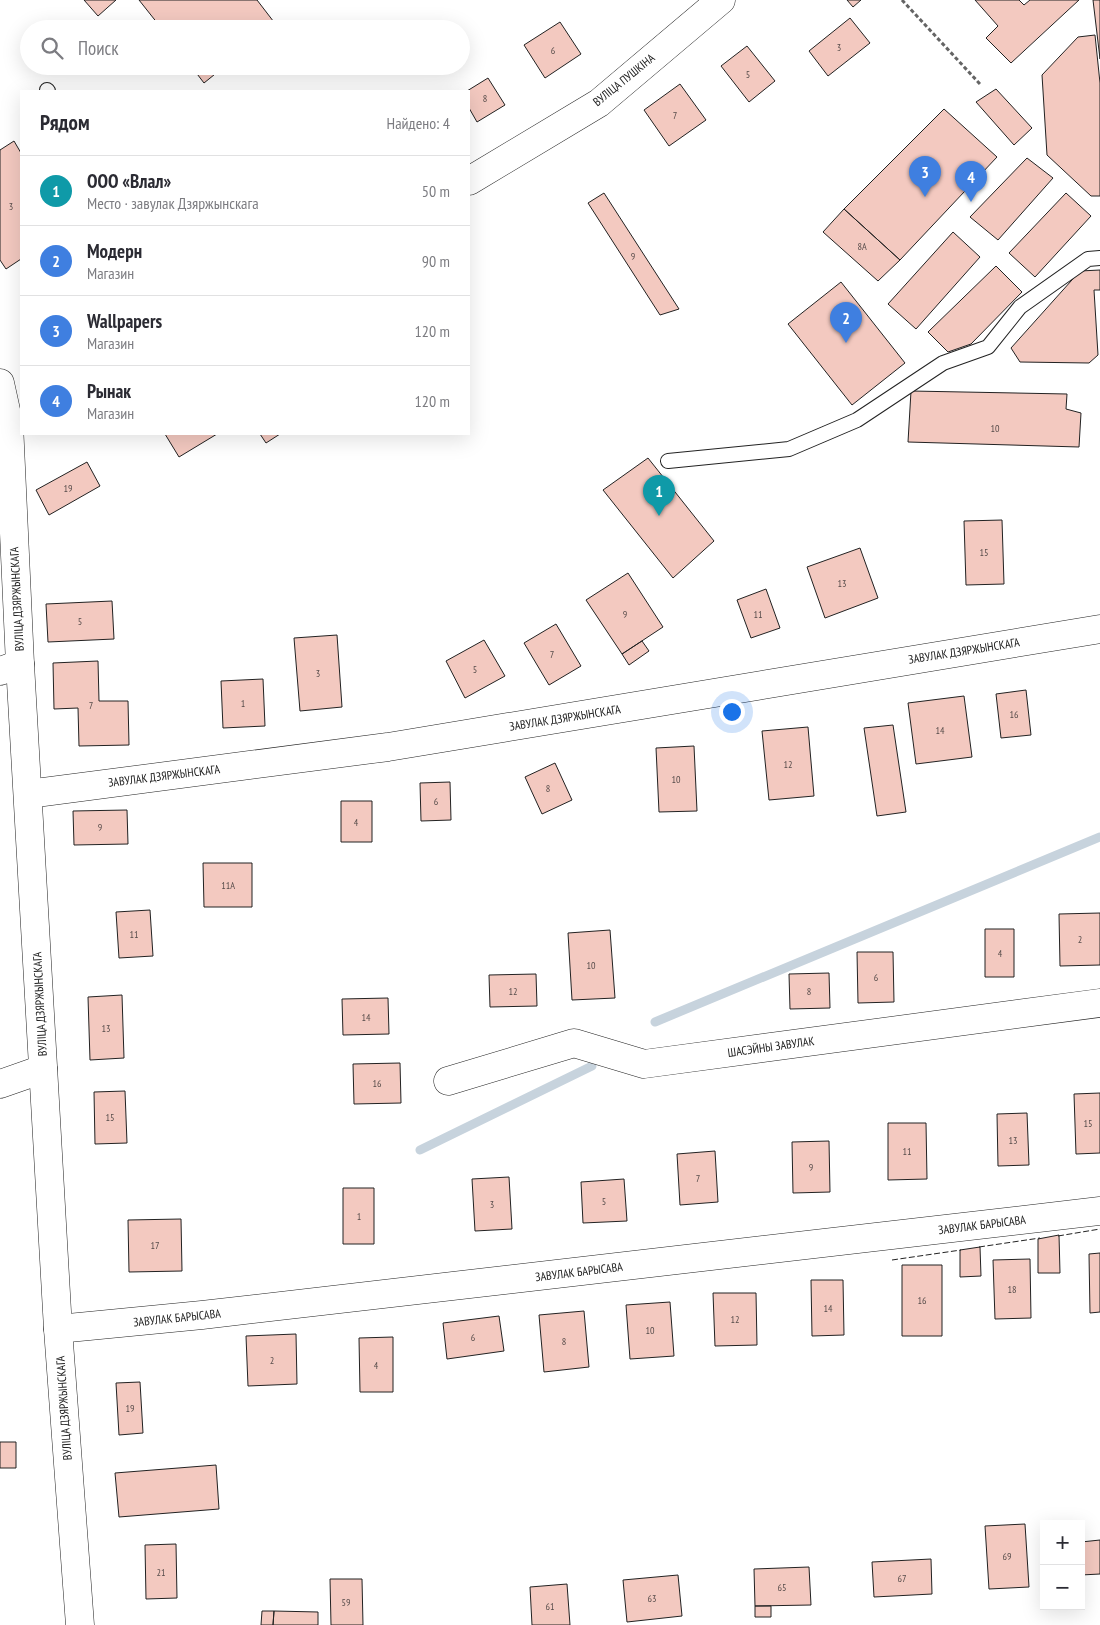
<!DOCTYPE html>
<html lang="ru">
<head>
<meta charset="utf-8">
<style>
	:root { --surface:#fff; --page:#f7f7f7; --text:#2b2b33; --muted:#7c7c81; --line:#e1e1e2; --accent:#0b8043 }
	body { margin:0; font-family:"PT Sans Narrow",sans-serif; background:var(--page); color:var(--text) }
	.controls { position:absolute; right:15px; bottom:15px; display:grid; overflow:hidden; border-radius:0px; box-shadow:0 5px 20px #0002 }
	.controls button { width:45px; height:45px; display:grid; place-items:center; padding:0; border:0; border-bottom:1px solid var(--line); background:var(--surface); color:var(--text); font:25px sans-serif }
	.you { position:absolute; left:731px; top:711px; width:18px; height:18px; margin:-12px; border:4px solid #fff; border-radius:50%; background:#1a73e8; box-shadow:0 0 0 8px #1a73e833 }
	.badge { display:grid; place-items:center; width:32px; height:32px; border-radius:50%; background:var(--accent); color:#fff; font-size:16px; font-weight:700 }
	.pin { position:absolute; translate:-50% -41px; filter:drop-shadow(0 1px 2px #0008) }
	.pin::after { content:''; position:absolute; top:26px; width:18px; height:15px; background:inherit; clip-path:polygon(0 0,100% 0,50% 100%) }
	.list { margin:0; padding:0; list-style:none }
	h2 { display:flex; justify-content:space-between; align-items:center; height:65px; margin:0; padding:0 20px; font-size:21px }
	h2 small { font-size:16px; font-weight:400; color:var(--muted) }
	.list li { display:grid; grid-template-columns:32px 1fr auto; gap:15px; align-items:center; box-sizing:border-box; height:70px; padding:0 20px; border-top:1px solid var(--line) }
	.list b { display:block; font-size:19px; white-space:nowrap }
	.list p { margin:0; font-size:16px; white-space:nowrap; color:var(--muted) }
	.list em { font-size:16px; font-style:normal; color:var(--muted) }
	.icon { flex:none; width:28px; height:28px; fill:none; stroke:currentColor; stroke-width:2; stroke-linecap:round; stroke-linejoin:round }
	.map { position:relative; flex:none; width:1100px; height:1625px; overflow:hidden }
	.search { position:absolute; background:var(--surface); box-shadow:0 5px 20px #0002; left:20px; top:20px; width:450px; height:55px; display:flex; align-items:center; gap:12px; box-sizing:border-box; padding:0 18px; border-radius:28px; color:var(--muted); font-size:19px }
	.panel { position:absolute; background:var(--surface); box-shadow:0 5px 20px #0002; left:20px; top:90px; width:450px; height:345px; border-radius:0px }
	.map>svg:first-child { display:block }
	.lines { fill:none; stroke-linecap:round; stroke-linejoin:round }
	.stream { stroke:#c7d3dd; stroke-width:9 }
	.building { fill:#f3c9c0; stroke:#222 }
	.lane-casing { stroke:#222; stroke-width:16 }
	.street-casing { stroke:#222; stroke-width:29 }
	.secondary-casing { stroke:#222; stroke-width:29 }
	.path { stroke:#646464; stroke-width:3; stroke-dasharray:4 2.5; stroke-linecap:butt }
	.lane { stroke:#fff; stroke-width:14 }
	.street { stroke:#fff; stroke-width:28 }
	.secondary { stroke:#fff; stroke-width:28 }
	.fence { stroke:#222; stroke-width:1; stroke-dasharray:6 2.5; stroke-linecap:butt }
	.labels { text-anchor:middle; stroke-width:4; stroke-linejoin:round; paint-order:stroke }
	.number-label { font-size:10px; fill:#564c4a }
	.street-label { font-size:12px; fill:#222; stroke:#fff }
</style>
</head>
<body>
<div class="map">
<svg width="1100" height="1625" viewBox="0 0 1100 1625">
	<rect width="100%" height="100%" fill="#fff"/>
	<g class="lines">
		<path class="stream" d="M655 1022 1100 837
			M420 1150 592 1066"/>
	</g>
	<path class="building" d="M84 0H116L98 16Z
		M139 0H257L277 26 273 29H162Z
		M847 0H861L853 7Z
		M975 0H1019L1024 5 1030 0H1079L1011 63 986 38 998 26Z
		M1093 0H1100V59Z
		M850 18 870 43 828 76 809 51Z
		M560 22 581 54 545 78 524 45Z
		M1095 35 1100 83V196H1091L1047 155 1042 75 1078 37Z
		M747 46 775 81 749 102 721 66Z
		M191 66H225L204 83Z
		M488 78 505 105 477 122 469 108V91H467Z
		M680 84 706 120 669 146 644 110Z
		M996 89 1032 128 1014 145 976 102Z
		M944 109 997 157 900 260 844 209Z
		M14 141 21 153V259L6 269 0 260V150Z
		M1027 158 1053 178 998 240 970 217Z
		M604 193 679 309 660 315 588 203Z
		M1066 193 1091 216 1035 277 1009 253Z
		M844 209 900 260 878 281 823 232Z
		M953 232 980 257 916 329 888 304Z
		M996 266 1022 292 971 344 948 352 928 332Z
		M1100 270V290H1094L1098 355 1089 363 1020 362 1011 348 1080 271Z
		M841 282 905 363 852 405 788 324Z
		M911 391 1067 394 1066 409 1081 413 1079 447 908 442Z
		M165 434H217L179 457Z
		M260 434H280L266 443Z
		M648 458 714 541 673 578 603 490Z
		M87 462 100 486 49 515 36 490Z
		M1002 520 1004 584 966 585 964 521Z
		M860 548 878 598 825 618 807 567Z
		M628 573 663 627 622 654 586 600Z
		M766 589 780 628 751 638 737 600Z
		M112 601 114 639 48 642 46 604Z
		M556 624 581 666 549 685 524 643Z
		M337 635 342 707 300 711 294 638Z
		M484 640 505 676 465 698 446 661Z
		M642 641 649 651 629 665 622 654Z
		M98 661 99 701H128L129 745 79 746 78 708 54 709 53 663Z
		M263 679 265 726 223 728 221 681Z
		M1026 690 1031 735 1001 738 996 694Z
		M964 696 972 757 916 764 908 703Z
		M893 725 906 812 877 816 864 728Z
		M808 727 814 796 769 800 762 731Z
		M694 746 697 811 659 812 656 748Z
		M555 763 572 800 542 814 525 777Z
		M450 782 451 820 421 821 420 783Z
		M341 801H372V842H341Z
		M127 810 128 844 74 845 73 811Z
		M203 863H252V907H204Z
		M150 910 153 956 119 958 116 912Z
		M1100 913V965L1060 966 1059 914Z
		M985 929H1014V977H985Z
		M610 930 615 998 572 1000 568 933Z
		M857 952H893L894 1002 858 1003Z
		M829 973 830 1008 790 1009 789 974Z
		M536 974 537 1006 490 1007 489 975Z
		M122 995 124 1058 90 1060 88 997Z
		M388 998 389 1034 343 1035 342 999Z
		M400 1063 401 1103 354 1104 353 1064Z
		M125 1091 127 1143 95 1144 94 1092Z
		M1100 1093V1153L1076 1154 1074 1094Z
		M1027 1113 1029 1165 998 1166 997 1114Z
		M888 1123H926L927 1179 888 1180Z
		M829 1141 830 1192 793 1193 792 1142Z
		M715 1151 718 1202 680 1205 677 1154Z
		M509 1177 512 1229 475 1231 472 1179Z
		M624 1179 627 1221 583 1223 581 1182Z
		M343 1188H374V1244H343Z
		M181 1219 182 1271 129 1272 128 1220Z
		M1059 1235 1060 1273H1038V1239Z
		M980 1247 981 1276 960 1277V1250Z
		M1100 1253V1312L1090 1313 1089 1254Z
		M1030 1259 1031 1318 995 1319 993 1260Z
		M902 1265H942V1336H902Z
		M811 1280H843L844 1335 812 1336Z
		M713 1293H756L757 1345 715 1346Z
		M670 1302 674 1356 630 1359 626 1305Z
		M584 1311 589 1367 544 1372 539 1315Z
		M499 1316 504 1351 447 1359 443 1323Z
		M296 1334 297 1384 248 1386 246 1336Z
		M393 1337V1392H360L359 1338Z
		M140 1382 143 1433 119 1435 116 1383Z
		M0 1442H16V1468H0Z
		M216 1465 219 1509 119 1517 115 1473Z
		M1025 1524 1029 1587 989 1589 985 1526Z
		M1100 1540V1574L1081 1575V1542Z
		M176 1544 177 1598 146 1599 145 1545Z
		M931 1559 932 1594 874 1597 872 1562Z
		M809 1567 811 1605 755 1606 754 1569Z
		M678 1575 682 1616 627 1622 623 1580Z
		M330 1579H362L363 1625H331Z
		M567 1584 570 1625H532L530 1587Z
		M755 1606H771V1617H755Z
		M262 1611H274L273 1625H261Z
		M274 1611 318 1612V1625H273Z"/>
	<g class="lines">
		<defs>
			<path id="lane" d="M47 90 48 91
				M668 461 789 449 857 420 943 363 988 347 1020 307 1088 259 1100 258"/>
			<path id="street" d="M0 671 20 664
				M28 794 388 747 1100 629
				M448 1081 574 1043 644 1064 1100 1003
				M0 1084 43 1069
				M58 1329 202 1315 1100 1211"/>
			<path id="secondary" d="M469 181 599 103 721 0
				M0 383 9 424 20 664 58 1329 80 1625"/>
		</defs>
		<use href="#lane" class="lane-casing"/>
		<use href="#street" class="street-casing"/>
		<use href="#secondary" class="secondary-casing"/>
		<path class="path" d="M902 0 980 84"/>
		<use href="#lane" class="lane"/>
		<use href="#street" class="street"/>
		<use href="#secondary" class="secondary"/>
		<path class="fence" d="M1058 1236 1100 1229
			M979 1247 1040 1238
			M892 1260 961 1250"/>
	</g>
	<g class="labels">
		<g class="number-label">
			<text x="839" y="51">3</text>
			<text x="553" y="54">6</text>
			<text x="748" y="78">5</text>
			<text x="485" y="102">8</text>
			<text x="675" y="119">7</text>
			<text x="11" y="210">3</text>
			<text x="862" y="250">8А</text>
			<text x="633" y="260">9</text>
			<text x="995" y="432">10</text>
			<text x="68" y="492">19</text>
			<text x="984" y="556">15</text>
			<text x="842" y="587">13</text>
			<text x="625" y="618">9</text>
			<text x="758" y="618">11</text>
			<text x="80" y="625">5</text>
			<text x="552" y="658">7</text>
			<text x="475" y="673">5</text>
			<text x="318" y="677">3</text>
			<text x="243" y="707">1</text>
			<text x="91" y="709">7</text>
			<text x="1014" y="718">16</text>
			<text x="940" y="734">14</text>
			<text x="788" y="768">12</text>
			<text x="676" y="783">10</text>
			<text x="548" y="792">8</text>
			<text x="436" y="805">6</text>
			<text x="356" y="826">4</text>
			<text x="100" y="831">9</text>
			<text x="228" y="889">11А</text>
			<text x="134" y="938">11</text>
			<text x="1080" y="943">2</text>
			<text x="1000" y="957">4</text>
			<text x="591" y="969">10</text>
			<text x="876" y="981">6</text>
			<text x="513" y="995">12</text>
			<text x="809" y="995">8</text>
			<text x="366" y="1021">14</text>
			<text x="106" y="1032">13</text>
			<text x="377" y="1087">16</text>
			<text x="110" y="1121">15</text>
			<text x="1088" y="1127">15</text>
			<text x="1013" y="1144">13</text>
			<text x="907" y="1155">11</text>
			<text x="811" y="1171">9</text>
			<text x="698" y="1182">7</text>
			<text x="604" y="1205">5</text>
			<text x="492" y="1208">3</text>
			<text x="359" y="1220">1</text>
			<text x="155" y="1249">17</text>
			<text x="1012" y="1293">18</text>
			<text x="922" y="1304">16</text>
			<text x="828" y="1312">14</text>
			<text x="735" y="1323">12</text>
			<text x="650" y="1334">10</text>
			<text x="473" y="1341">6</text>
			<text x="564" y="1345">8</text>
			<text x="272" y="1364">2</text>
			<text x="376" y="1369">4</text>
			<text x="130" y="1412">19</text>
			<text x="1007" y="1560">69</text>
			<text x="161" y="1576">21</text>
			<text x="902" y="1582">67</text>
			<text x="782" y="1591">65</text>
			<text x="652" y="1602">63</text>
			<text x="346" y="1606">59</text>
			<text x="550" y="1610">61</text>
		</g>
		<g class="street-label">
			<text transform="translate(624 80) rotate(-39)" y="4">ВУЛІЦА ПУШКІНА</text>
			<text transform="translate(17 599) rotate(-93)" y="4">ВУЛІЦА ДЗЯРЖЫНСКАГА</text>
			<text transform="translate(964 651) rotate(-9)" y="4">ЗАВУЛАК ДЗЯРЖЫНСКАГА</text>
			<text transform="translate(565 718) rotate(-9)" y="4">ЗАВУЛАК ДЗЯРЖЫНСКАГА</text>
			<text transform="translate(164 776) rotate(-7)" y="4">ЗАВУЛАК ДЗЯРЖЫНСКАГА</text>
			<text transform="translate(40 1004) rotate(-93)" y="4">ВУЛІЦА ДЗЯРЖЫНСКАГА</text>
			<text transform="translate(771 1047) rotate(-8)" y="4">ШАСЭЙНЫ ЗАВУЛАК</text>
			<text transform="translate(982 1225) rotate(-7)" y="4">ЗАВУЛАК БАРЫСАВА</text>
			<text transform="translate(579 1272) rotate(-7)" y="4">ЗАВУЛАК БАРЫСАВА</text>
			<text transform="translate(177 1318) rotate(-6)" y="4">ЗАВУЛАК БАРЫСАВА</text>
			<text transform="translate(64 1408) rotate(-94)" y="4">ВУЛІЦА ДЗЯРЖЫНСКАГА</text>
		</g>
	</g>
</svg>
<div class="controls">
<button>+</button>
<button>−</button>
</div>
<div class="you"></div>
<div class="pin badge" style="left:659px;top:516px;background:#0f9aa8">1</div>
<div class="pin badge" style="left:846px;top:343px;background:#3f7fe0">2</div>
<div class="pin badge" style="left:925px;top:197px;background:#3f7fe0">3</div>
<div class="pin badge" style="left:971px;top:202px;background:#3f7fe0">4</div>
<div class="search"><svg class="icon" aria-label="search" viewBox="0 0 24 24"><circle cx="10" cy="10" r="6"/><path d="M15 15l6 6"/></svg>Поиск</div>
<section class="panel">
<h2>Рядом<small>Найдено: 4</small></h2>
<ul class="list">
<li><span class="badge" style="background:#0f9aa8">1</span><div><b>ООО «Влал»</b><p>Место · завулак Дзяржынскага</p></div><em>50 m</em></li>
<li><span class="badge" style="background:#3f7fe0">2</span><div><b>Модерн</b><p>Магазин</p></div><em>90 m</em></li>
<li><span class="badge" style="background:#3f7fe0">3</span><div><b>Wallpapers</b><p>Магазин</p></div><em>120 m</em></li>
<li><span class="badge" style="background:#3f7fe0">4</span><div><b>Рынак</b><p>Магазин</p></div><em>120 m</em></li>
</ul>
</section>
</div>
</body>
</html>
